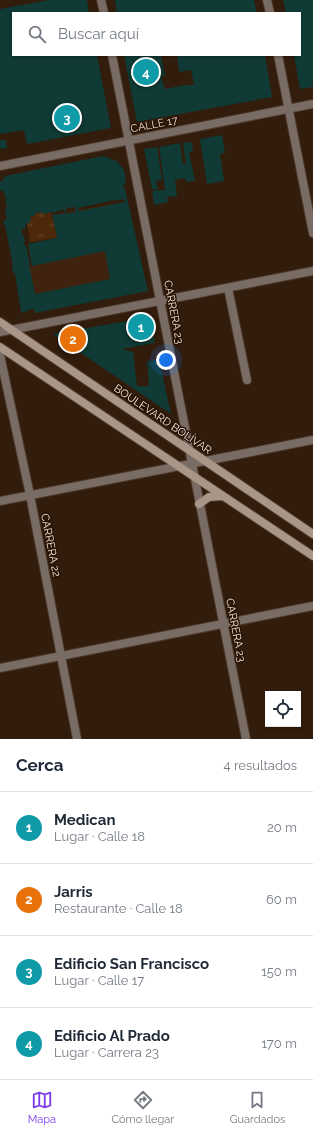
<!DOCTYPE html>
<html lang="es">
<head>
<meta charset="utf-8">
<style>
	:root { --surface:#fff; --page:#f2f2f3; --text:#1f2937; --muted:#747a83; --line:#e0e1e3; --accent:#7c3aed }
	body { margin:0; font-family:Raleway,sans-serif; background:var(--page); color:var(--text) }
	.controls { position:absolute; right:12px; bottom:12px; display:grid; overflow:hidden; border-radius:0px; box-shadow:0 1px 3px #0004 }
	.controls button { width:36px; height:36px; display:grid; place-items:center; padding:0; border:0; border-bottom:1px solid var(--line); background:var(--surface); color:var(--text); font:20px sans-serif }
	.you { position:absolute; left:166px; top:360px; width:14px; height:14px; margin:-10px; border:3px solid #fff; border-radius:50%; background:#1a73e8; box-shadow:0 0 0 6px #1a73e833 }
	.badge { display:grid; place-items:center; width:26px; height:26px; border-radius:50%; background:var(--accent); color:#fff; font-size:13px; font-weight:700 }
	.pin { position:absolute; translate:-50% -50%; border:2px solid #fff; box-shadow:0 1px 4px #0006 }
	.list { margin:0; padding:0; list-style:none }
	h2 { display:flex; justify-content:space-between; align-items:center; height:52px; margin:0; padding:0 16px; font-size:17px }
	h2 small { font-size:13px; font-weight:400; color:var(--muted) }
	.list li { display:grid; grid-template-columns:26px 1fr auto; gap:12px; align-items:center; box-sizing:border-box; height:72px; padding:0 16px; border-top:1px solid var(--line) }
	.list b { display:block; font-size:15px; white-space:nowrap }
	.list p { margin:0; font-size:13px; white-space:nowrap; color:var(--muted) }
	.list em { font-size:13px; font-style:normal; color:var(--muted) }
	.icon { flex:none; width:22px; height:22px; fill:none; stroke:currentColor; stroke-width:2; stroke-linecap:round; stroke-linejoin:round }
	.map { position:relative; flex:none; width:313px; height:739px; overflow:hidden }
	.search { position:absolute; background:var(--surface); box-shadow:0 1px 3px #0004; left:12px; right:12px; top:12px; height:44px; display:flex; align-items:center; gap:10px; box-sizing:border-box; padding:0 14px; border-radius:0px; color:var(--muted); font-size:15px }
	.sheet { height:340px; background:var(--surface) }
	nav { display:flex; justify-content:space-around; align-items:center; box-sizing:border-box; height:56px; border-top:1px solid var(--line); background:var(--surface); font-size:11px; color:var(--muted) }
	nav a { display:grid; justify-items:center; gap:2px }
	nav .on { color:var(--accent) }
	.map>svg:first-child { display:block }
	.built { fill:#3f230f }
	.park { fill:url(#park-tufts) }
	.building { fill:#103a35; fill-rule:evenodd }
	.lines { fill:none; stroke-linecap:round; stroke-linejoin:round }
	.minor-casing { stroke:#4d3829; stroke-width:10 }
	.tertiary-casing { stroke:#4d3829; stroke-width:10 }
	.secondary-casing { stroke:#4d3829; stroke-width:10 }
	.minor { stroke:#786c64; stroke-width:8 }
	.tertiary { stroke:#786c64; stroke-width:8 }
	.secondary { stroke:#a99689; stroke-width:8 }
	.labels { text-anchor:middle; stroke-width:3; stroke-linejoin:round; paint-order:stroke }
	.street-label { font-size:11px; fill:#f4e5db; stroke:#271304 }
</style>
</head>
<body>
<div class="map">
<svg width="313" height="739" viewBox="0 0 313 739">
	<defs>
		<pattern id="park-tufts" width="24" height="20" patternUnits="userSpaceOnUse"><rect width="24" height="20" fill="#4d2809"/><path d="M3 7l-1-3M5 7V3M7 7l1-3M15 17l-1-3M17 17v-4M19 17l1-3" fill="none" stroke="#67472c"/></pattern>
	</defs>
	<rect width="100%" height="100%" fill="#321c0c"/>
	<path class="built" d="M127 201 148 291 35 313 31 294 29 266 32 265 28 244 56 238 52 215Z"/>
	<path class="park" d="M42 212 44 214 51 212 57 236 56 238 30 242 27 223 30 222 31 216H35V213Z"/>
	<path class="building" d="M49 0H87L89 13H13V55H97L111 128 27 144 24 130 0 134V9Z
		M115 0H254L257 13H117Z
		M283 0H313V87L300 89 294 55H300V13H286Z
		M124 55H161L165 76 161 77 165 89 185 85H194L191 70 179 72 177 55H265L272 97 137 122Z
		M222 135 225 153 220 154 224 181 207 184 200 139Z
		M0 140H6L7 148 0 149Z
		M192 142 193 151 189 152 195 181 186 182 185 178 175 180 177 196 167 197 168 202 154 205 152 191 165 190 159 147 180 143 183 164H186L183 143Z
		M157 147 162 180 156 181 158 190 152 189 144 149Z
		M103 156 117 161 124 170 126 180 123 188 125 189 148 291 35 313 34 309 28 310 24 313 21 312 15 274 13 273 12 267 13 266 5 225H4L3 221 7 219 5 211 7 207 5 201 7 200 6 198H5L4 192 0 190V182L3 180 5 176ZM114 199V201L124 199 125 202 79 211 78 208 110 201ZM75 207 76 212 52 215 57 236 56 238 28 244 32 266 105 251 110 279 35 294 29 264H30L26 245H24L23 242H25L24 236H23L21 229H25L26 224 30 222 31 216H35V213L42 212 43 214 53 212 54 213 63 209 64 212 67 211 66 208Z
		M150 317 155 343 122 349 133 352 137 386H149L147 361 159 360 171 414 53 334Z"/>
	<g class="lines">
		<defs>
			<path id="minor" d="M101 0 104 13
				M112 55 246 739
				M228 288 247 380
				M0 332 313 271
				M0 501 313 440
				M0 668 313 606"/>
			<path id="tertiary" d="M267 0 270 13
				M278 55 313 233
				M0 166 313 104
				M0 355 30 495 77 739"/>
			<path id="secondary" d="M0 322 313 534
				M0 347 313 556
				M199 504 209 497 223 496"/>
		</defs>
		<use href="#minor" class="minor-casing"/>
		<use href="#tertiary" class="tertiary-casing"/>
		<use href="#secondary" class="secondary-casing"/>
		<use href="#minor" class="minor"/>
		<use href="#tertiary" class="tertiary"/>
		<use href="#secondary" class="secondary"/>
	</g>
	<g class="labels">
		<g class="street-label">
			<text transform="translate(154 124) rotate(-11)" y="4">CALLE 17</text>
			<text transform="translate(174 312) rotate(79)" y="4">CARRERA 23</text>
			<text transform="translate(163 419) rotate(34)" y="4">BOULEVARD BOLÍVAR</text>
			<text transform="translate(51 545) rotate(79)" y="4">CARRERA 22</text>
			<text transform="translate(236 630) rotate(79)" y="4">CARRERA 23</text>
		</g>
	</g>
</svg>
<div class="controls">
<button><svg class="icon" aria-label="locate" viewBox="0 0 24 24"><circle cx="12" cy="12" r="6"/><path d="M12 2v4M12 18v4M2 12h4M18 12h4"/></svg></button>
</div>
<div class="you"></div>
<div class="pin badge" style="left:141px;top:327px;background:#0f9aa8">1</div>
<div class="pin badge" style="left:73px;top:339px;background:#e8710a">2</div>
<div class="pin badge" style="left:67px;top:118px;background:#0f9aa8">3</div>
<div class="pin badge" style="left:146px;top:72px;background:#0f9aa8">4</div>
<div class="search"><svg class="icon" aria-label="search" viewBox="0 0 24 24"><circle cx="10" cy="10" r="6"/><path d="M15 15l6 6"/></svg>Buscar aquí</div>
</div>
<section class="sheet">
<h2>Cerca<small>4 resultados</small></h2>
<ul class="list">
<li><span class="badge" style="background:#0f9aa8">1</span><div><b>Medican</b><p>Lugar · Calle 18</p></div><em>20 m</em></li>
<li><span class="badge" style="background:#e8710a">2</span><div><b>Jarris</b><p>Restaurante · Calle 18</p></div><em>60 m</em></li>
<li><span class="badge" style="background:#0f9aa8">3</span><div><b>Edificio San Francisco</b><p>Lugar · Calle 17</p></div><em>150 m</em></li>
<li><span class="badge" style="background:#0f9aa8">4</span><div><b>Edificio Al Prado</b><p>Lugar · Carrera 23</p></div><em>170 m</em></li>
</ul>
</section>
<nav>
<a class="on"><svg class="icon" aria-label="map" viewBox="0 0 24 24"><path d="M3 6l6-2 6 2 6-2v14l-6 2-6-2-6 2zM9 4v14M15 6v14"/></svg>Mapa</a>
<a><svg class="icon" aria-label="directions" viewBox="0 0 24 24"><path d="M12 3l9 9-9 9-9-9zM9 14v-3h6M13 9l2 2-2 2"/></svg>Cómo llegar</a>
<a><svg class="icon" aria-label="saved" viewBox="0 0 24 24"><path d="M7 4h10v16l-5-4-5 4z"/></svg>Guardados</a>
</nav>
</body>
</html>
